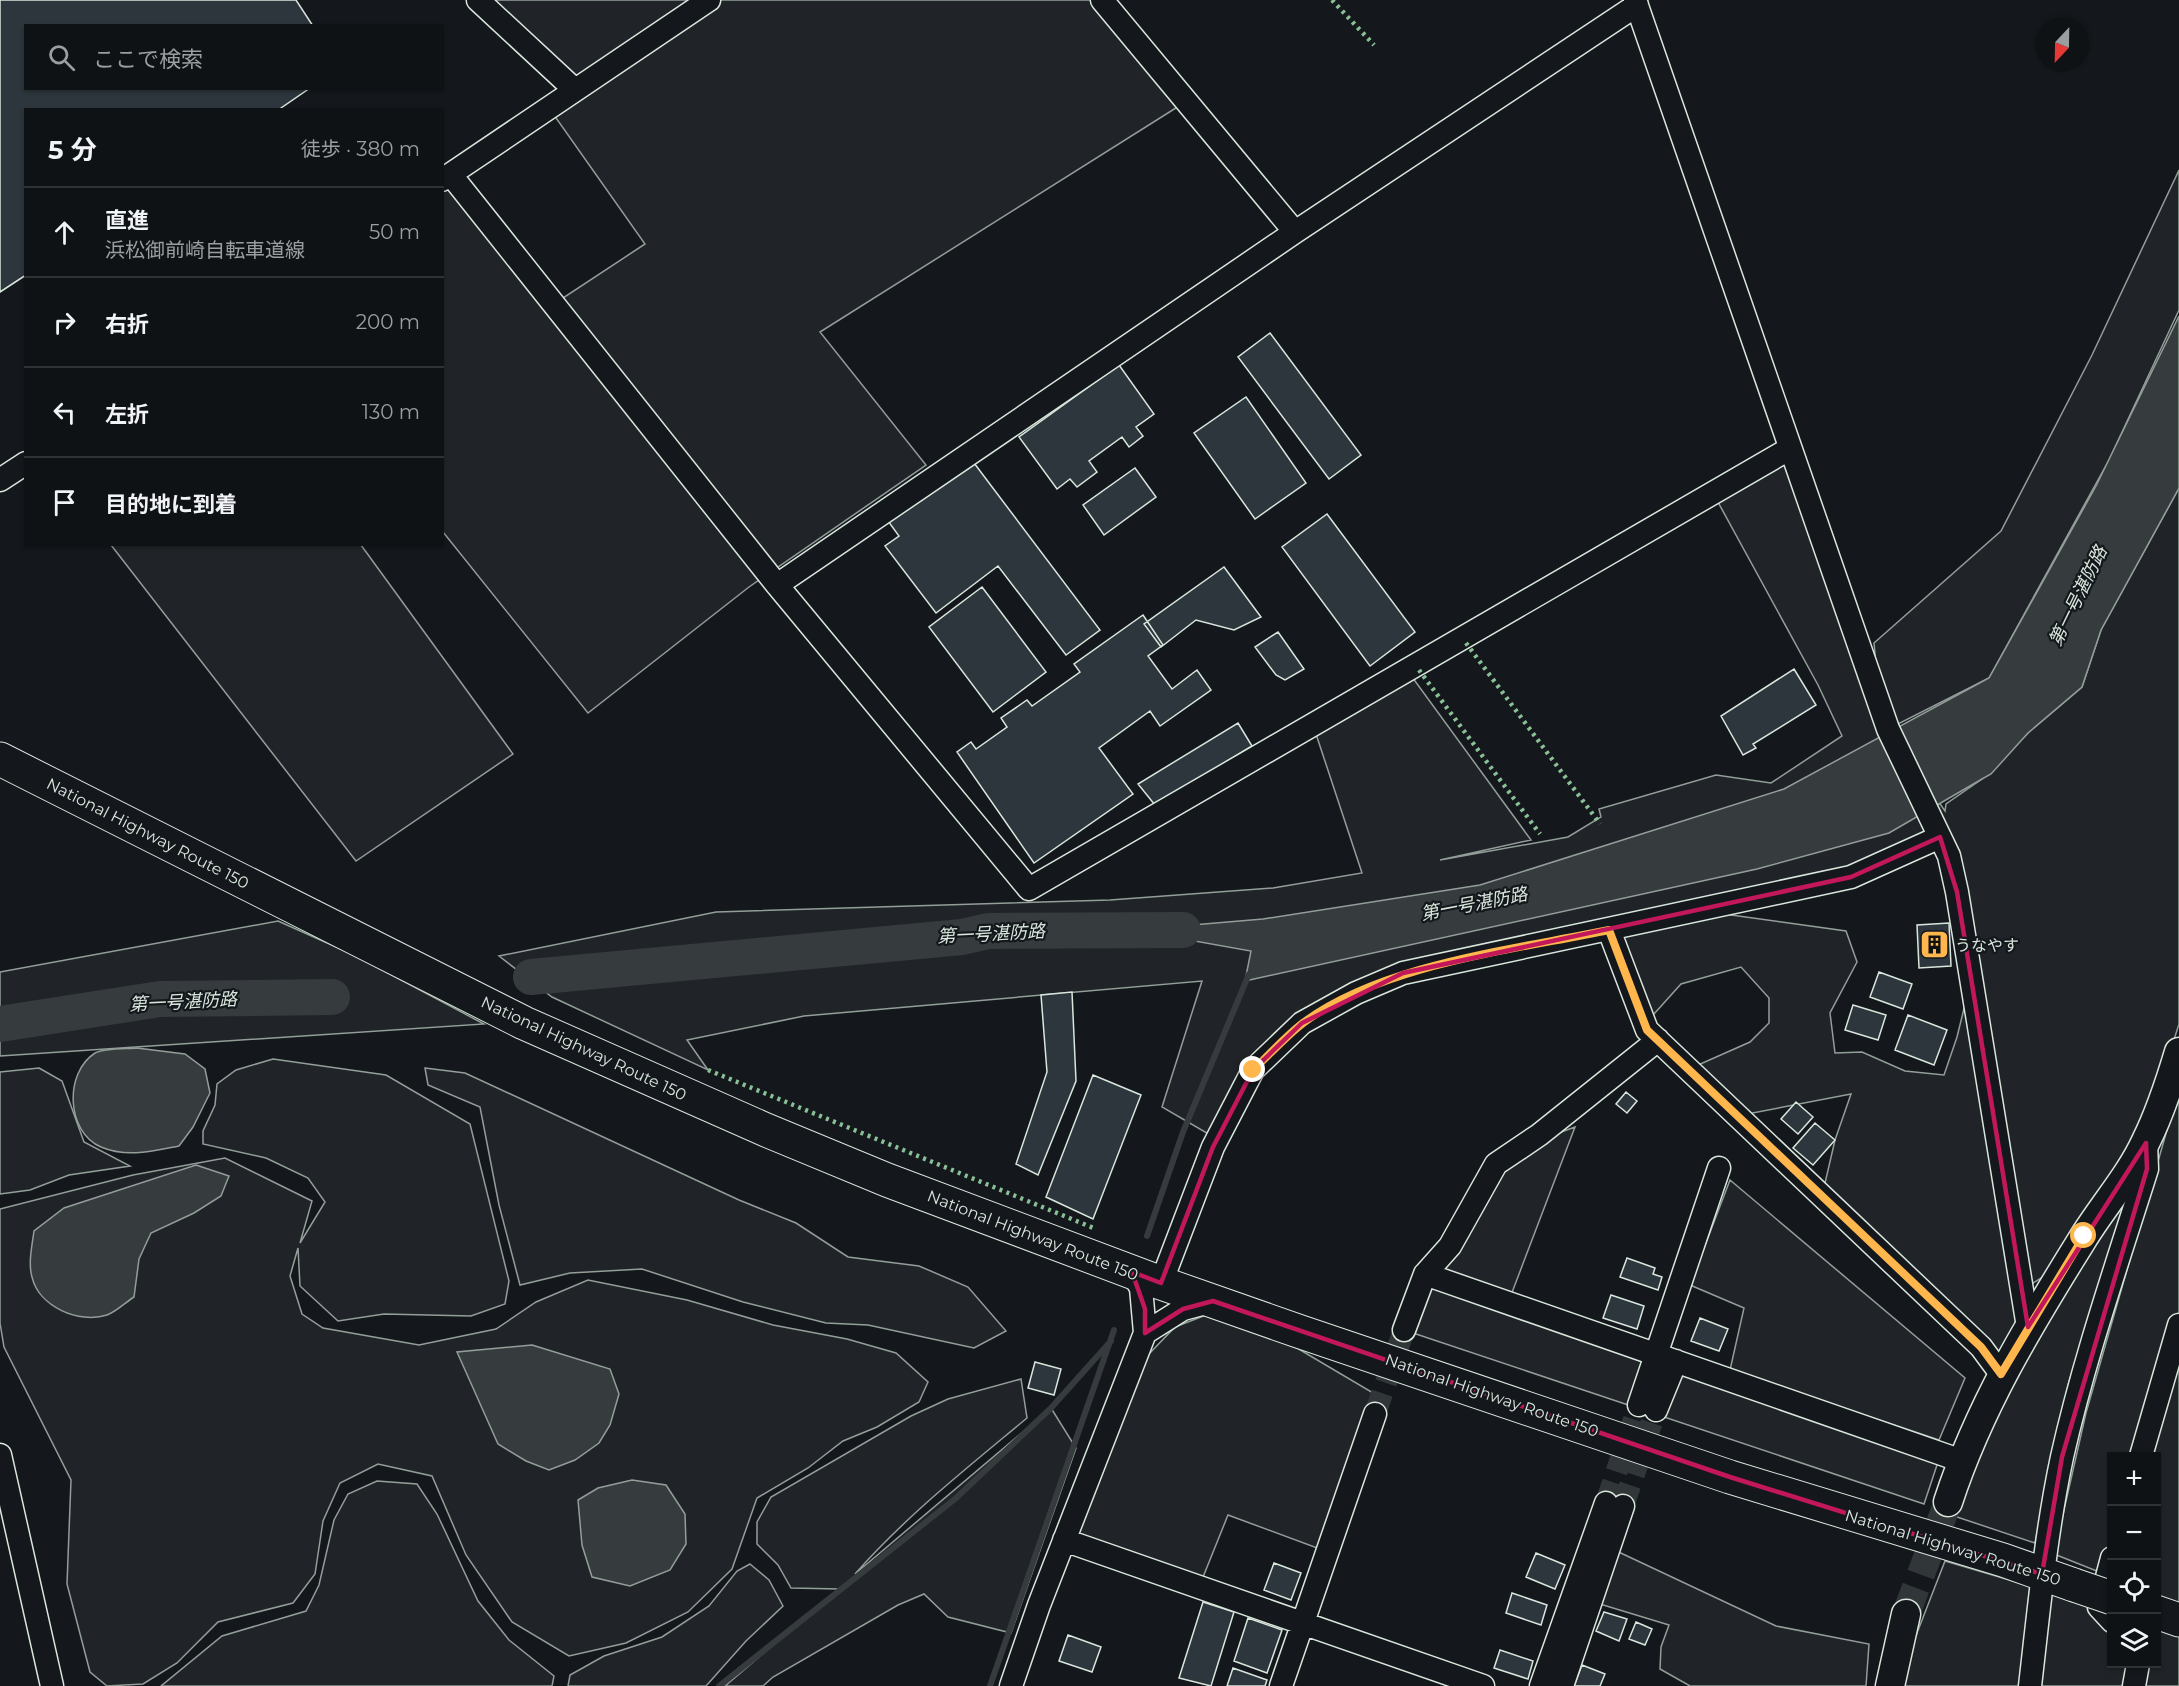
<!DOCTYPE html>
<html lang="ja">
<head>
<meta charset="utf-8">
<style>
	:root { --surface:#0f1215; --page:#181b1e; --text:#f1f3f6; --muted:#9b9ea0; --line:#2f3234 }
	body { margin:0; font-family:Montserrat,"Noto Sans JP",sans-serif; background:var(--page); color:var(--text) }
	.controls { position:absolute; right:18px; bottom:18px; display:grid; overflow:hidden; border-radius:0px; box-shadow:0 2px 4px #0004 }
	.controls button { width:54px; height:54px; display:grid; place-items:center; padding:0; border:0; border-bottom:2px solid var(--line); background:var(--surface); color:var(--text); font:30px sans-serif }
	.compass { position:absolute; left:2035px; top:18px; width:54px; height:54px; border-radius:50%; background:var(--surface); box-shadow:0 2px 4px #0004; rotate:202deg }
	.stop { position:absolute; width:18px; height:18px; margin:-14px; border:4px solid #ffb74d; border-radius:50%; background:#fff }
	.stop.end { background:#ffb74d; border-color:#fff; box-shadow:0 2px 6px #0008 }
	.list { margin:0; padding:0; list-style:none }
	h2 { display:flex; justify-content:space-between; align-items:center; height:78px; margin:0; padding:0 24px; font-size:26px }
	h2 small { font-size:20px; font-weight:400; color:var(--muted) }
	.list li { display:grid; grid-template-columns:39px 1fr auto; gap:18px; align-items:center; box-sizing:border-box; height:90px; padding:0 24px; border-top:2px solid var(--line) }
	.list b { display:block; font-size:22px; white-space:nowrap }
	.list p { margin:0; font-size:20px; white-space:nowrap; color:var(--muted) }
	.list em { font-size:20px; font-style:normal; color:var(--muted) }
	.icon { flex:none; width:33px; height:33px; fill:none; stroke:currentColor; stroke-width:2; stroke-linecap:round; stroke-linejoin:round }
	.map { position:relative; flex:none; width:2179px; height:1686px; overflow:hidden }
	.search { position:absolute; background:var(--surface); box-shadow:0 2px 4px #0004; left:24px; top:24px; width:420px; height:66px; display:flex; align-items:center; gap:15px; box-sizing:border-box; padding:0 21px; border-radius:0px; color:var(--muted); font-size:22px }
	.panel { position:absolute; background:var(--surface); box-shadow:0 2px 4px #0004; left:24px; top:108px; width:420px; height:438px; border-radius:0px }
	.map>svg:first-child { display:block }
	.green { fill:#202428; stroke:#939e99; stroke-width:1.5 }
	.water { fill:#363b3e; stroke:#939e99; stroke-width:1.5 }
	.lines { fill:none; stroke-linecap:round; stroke-linejoin:round }
	.stream { stroke:#363b3e; stroke-width:6 }
	.river { stroke:#363b3e; stroke-width:36 }
	.building { fill:#2c363c; stroke:#d8e6dc; stroke-width:1.5 }
	.minor-tunnel { stroke:#313739; stroke-width:22; stroke-dasharray:22 11; stroke-linecap:butt }
	.major-tunnel { stroke:#313739; stroke-width:28; stroke-dasharray:28 14; stroke-linecap:butt }
	.minor-casing { stroke:#d8e6dc; stroke-width:25 }
	.major-casing { stroke:#d8e6dc; stroke-width:31 }
	.highway-casing { stroke:#d8e6dc; stroke-width:35 }
	.minor { stroke:#14181c; stroke-width:22 }
	.major { stroke:#14181c; stroke-width:28 }
	.highway { stroke:#14181c; stroke-width:33 }
	.highway-bridge-casing { stroke:#d8e6dc; stroke-width:35; stroke-linecap:butt }
	.highway-bridge { stroke:#14181c; stroke-width:33 }
	.hedge { stroke:#8ac095; stroke-width:4.5; stroke-dasharray:3 4.5; stroke-linecap:butt }
	.route { stroke:#ffb74d; stroke-width:8 }
	.marked { fill:none; stroke:#c2185b; stroke-width:4.5; stroke-linejoin:round }
	.labels { text-anchor:middle; stroke-width:4.5; stroke-linejoin:round; paint-order:stroke }
	.street-label { font-size:16px; fill:#d8e6dc; stroke:#14181c }
	.poi-label { font-size:16px; fill:#d8e6dc; stroke:#14181c; text-anchor:start }
	.water-label { font-size:18px; font-style:italic; fill:#d8e6dc; stroke:#14181c }
</style>
</head>
<body>
<div class="map">
<svg width="2179" height="1686" viewBox="0 0 2179 1686">
	<rect width="100%" height="100%" fill="#14181c"/>
	<path class="green" d="M484 0H1102L1187 101 820 332 926 465 749 587 588 713 443 532V180L554 304 645 244 549 108 575 90Z
		M2179 170V310L2109 460 1989 678 1888 729 1945 811 1946 804 1982 779 2028 733 2082 687 2101 630 2179 488V1024L2152 1109 2048 1274 2028 1286 2031 1278 1957 892 1940 837 1944 818 1938 832 1845 876 1695 910 1846 931 1857 962 1830 1013 1835 1053 1862 1052 1905 1071 1944 1075 1957 1037 1971 980 2026 1313 1996 1366 1822 1196 1835 1140 1851 1094 1737 1116 1689 1069 1750 1042 1769 1023V998L1741 967 1681 984 1645 1024 1613 940 1651 920 1677 913 1558 933 1357 988 1292 1034 1217 1139 1162 1107 1202 981 804 1016 687 1040 708 1070 552 997 499 956 716 912 1110 900 1273 888 1362 873 1313 725 1407 670 1531 840 1440 860 1568 837 1601 817 1599 809 1716 775 1771 783 1842 736 1818 685 1713 493 1789 449 1880 707 1874 643 2001 531 2092 355Z
		M111 545H361L513 754 356 861Z
		M278 921 354 955 484 1024 0 1056V972Z
		M273 1059 386 1075 470 1124 509 1281 505 1304 471 1316 384 1314 338 1321 300 1286 298 1248 290 1276 302 1314 323 1328 419 1345 496 1329 536 1302 588 1280 687 1300 773 1325 847 1339 896 1353 928 1382 919 1402 877 1427 843 1441 808 1468 757 1498 732 1569 688 1612 626 1643 569 1656 512 1622 466 1555 432 1476 378 1464 340 1483 323 1521 315 1574 293 1603 218 1622 177 1663 143 1684 107 1686 90 1672 67 1584 71 1480 4 1347 0 1323V1209L133 1175 225 1158 312 1201 300 1243 325 1202 308 1178 266 1158 203 1144V1131L215 1105 217 1084 236 1070Z
		M39 1068 62 1081 84 1142 130 1166 69 1175 30 1190 0 1194V1072Z
		M425 1068 465 1073 739 1200 796 1223 848 1257 919 1266 968 1287 1006 1331 974 1348 868 1325 826 1323 743 1302 642 1269 570 1273 520 1285 499 1205 480 1107 428 1085Z
		M2179 1088V1686H2039L2051 1590 2099 1607 2111 1626 2112 1664H2156V1456H2112L2111 1623 2107 1575 2054 1554 2086 1413Z
		M1575 1127 1508 1303 1938 1462 1924 1504 1404 1330 1425 1274 1525 1145Z
		M1730 1180 1965 1378 1939 1440 1730 1370 1744 1308 1690 1285Z
		M2130 1187 2068 1385 2035 1543 1951 1515 2000 1401Z
		M1206 1315 1297 1348 1380 1397 1361 1431 1328 1552 1228 1515 1199 1587 1071 1542 1149 1354 1175 1327Z
		M1021 1379 1027 1418C967 1468 906 1516 855 1574L1051 1408 1076 1448 1011 1633 948 1617 924 1594 898 1605 773 1677 763 1686H725L839 1589 791 1588 778 1565 757 1544V1522L771 1497 911 1416 948 1399Z
		M377 1481 417 1484 437 1514 478 1601 509 1640 554 1676 552 1686H161L222 1636 306 1611 319 1585 334 1520 348 1494Z
		M1608 1547 1776 1626 1869 1644 1866 1686H1690L1660 1669 1661 1647 1669 1625 1590 1601Z
		M1945 1561 2030 1586 2019 1686H1902L1903 1669Z
		M750 1564 769 1580 783 1606 746 1641 706 1686H568L570 1675 604 1656 662 1637 709 1606 737 1571Z"/>
	<path class="water" d="M2179 316V488L2101 630 2082 687 2028 733 1991 774 1982 779 1889 833 1757 869 1245 981 1251 951 1133 930 1263 919 1480 885 1784 789 1989 678 2096 486Z
		M137 1048 185 1054 205 1069 210 1093 193 1127 179 1146C153 1151 127 1158 101 1147 66 1132 64 1073 95 1053 105 1048 125 1049 137 1048Z
		M196 1165 229 1176 221 1196 194 1213 151 1233 139 1259 134 1297C126 1302 116 1312 107 1315 79 1324 39 1307 32 1277 28 1263 32 1246 34 1231L64 1208Z
		M532 1345 610 1369 619 1394 610 1425 599 1443 575 1460 549 1470 526 1461 498 1444 457 1352Z
		M632 1480 666 1485 685 1514 686 1544 670 1570 630 1586 592 1577 582 1545 578 1500 598 1488Z"/>
	<g class="lines">
		<path class="stream" d="M1147 1236 1183 1132 1249 974
			M719 1686 955 1499 1051 1408 1111 1341
			M990 1686 1114 1330"/>
		<path class="river" d="M531 977 962 937 988 931 1183 930
			M0 1024 160 999 332 997"/>
	</g>
	<path class="building" d="M0 0H296L313 26H26V88H310L278 110H26V275L0 292Z
		M1270 333 1361 455 1329 479 1238 357Z
		M1119 365 1154 414 1136 427 1143 436 1129 447 1122 437 1089 461 1097 472 1077 487 1070 479 1057 489 1019 437Z
		M1246 397 1306 483 1255 519 1194 433Z
		M971 459 1100 630 1066 655 998 566 936 613 885 546 899 536 888 521Z
		M1135 468 1156 497 1104 535 1083 505Z
		M1327 514 1415 632 1370 666 1282 547Z
		M1224 567 1261 617 1234 630 1196 620 1161 647 1144 624Z
		M982 587 1046 672 993 712 929 627Z
		M1143 615 1163 645 1148 656 1172 689 1197 670 1211 690 1160 726 1150 711 1099 748 1133 794 1034 863 957 752 971 742 976 749 1007 727 1001 718 1027 700 1032 706 1080 672 1074 664Z
		M1278 632 1304 669 1285 680 1276 675 1255 647Z
		M1794 669 1816 705 1753 744 1756 748 1743 755 1721 716Z
		M1238 723 1252 746 1155 805 1138 784Z
		M1949 923 1951 966 1919 968 1917 925Z
		M1879 972 1912 984 1903 1009 1870 997Z
		M1072 992 1076 1081 1038 1175 1016 1164 1047 1072 1041 995Z
		M1853 1005 1886 1015 1878 1040 1845 1030Z
		M1908 1015 1947 1030 1934 1065 1895 1050Z
		M1093 1075 1141 1095 1093 1219 1046 1197Z
		M1626 1092 1637 1101 1627 1113 1616 1104Z
		M1796 1102 1813 1117 1798 1134 1781 1119Z
		M1815 1123 1835 1140 1813 1165 1793 1148Z
		M1627 1258 1655 1268 1653 1274 1662 1277 1658 1290 1620 1277Z
		M1611 1295 1644 1306 1637 1329 1603 1318Z
		M1700 1318 1728 1329 1719 1351 1691 1341Z
		M1035 1362 1061 1369 1054 1395 1028 1388Z
		M1536 1553 1565 1565 1555 1589 1526 1577Z
		M1274 1563 1301 1573 1291 1600 1264 1590Z
		M1512 1593 1547 1605 1541 1625 1506 1613Z
		M1203 1602 1234 1612 1211 1686 1179 1678Z
		M1604 1612 1627 1619 1619 1641 1596 1631Z
		M1248 1618 1282 1630 1267 1673 1234 1661Z
		M1636 1622 1652 1629 1645 1645 1629 1639Z
		M1068 1635 1101 1647 1092 1672 1059 1661Z
		M1500 1650 1533 1661 1528 1679 1494 1668Z
		M1582 1665 1605 1674 1600 1686H1574Z
		M1233 1668 1267 1680 1265 1686H1227Z"/>
	<g class="lines">
		<path class="minor-tunnel" d="M1375 1414 1404 1330
			M1606 1503 1639 1405
			M1623 1506 1656 1410"/>
		<path class="major-tunnel" d="M1906 1614 1948 1502"/>
		<defs>
			<path id="minor" d="M478 0 575 90
				M1102 0 1295 232
				M1635 0 1888 729 1949 856 1957 892 2028 1327
				M451 175 777 585 1029 889 1789 449
				M442 180 709 0
				M0 480 26 463
				M777 585 1295 232 1637 5
				M1609 930 1647 1030 1981 1347 2001 1374
				M1425 1274 1962 1461
				M1161 1283 1213 1147 1253 1070 1302 1023 1356 993 1403 973 1851 877 1940 837
				M1404 1330 1425 1274 1450 1246 1496 1164 1539 1135 1658 1040
				M1145 1333 1183 1309 1213 1301
				M1639 1405 1719 1168
				M1656 1410 1676 1361
				M0 1455 52 1686
				M2141 1456 2179 1325
				M1064 1540 1483 1686
				M2112 1558 2099 1607 2112 1621
				M1011 1686 1039 1605 1145 1333 1141 1288 1132 1272
				M1281 1686 1375 1414
				M1541 1686 1606 1503
				M1562 1686 1623 1506
				M2030 1686C2039 1609 2046 1532 2062 1457 2084 1359 2117 1264 2147 1169L2146 1143
				M2134 1686 2138 1664"/>
			<path id="major" d="M1948 1502C1979 1407 2029 1325 2082 1240 2102 1207 2130 1176 2146 1141 2160 1113 2170 1082 2179 1052
				M1890 1686 1906 1614"/>
			<path id="highway" d="M0 759 524 1023 766 1130 887 1180 1161 1283 1298 1331 1730 1477 2003 1560 2074 1585
				M2156 1612 2179 1620"/>
		</defs>
		<use href="#minor" class="minor-casing"/>
		<use href="#major" class="major-casing"/>
		<use href="#highway" class="highway-casing"/>
		<use href="#minor" class="minor"/>
		<use href="#major" class="major"/>
		<use href="#highway" class="highway"/>
		<defs>
			<path id="highway-bridge" d="M2074 1585 2112 1598"/>
		</defs>
		<use href="#highway-bridge" class="highway-bridge-casing"/>
		<use href="#highway-bridge" class="highway-bridge"/>
		<path class="hedge" d="M1332 0 1374 45
			M1466 643 1600 824
			M1419 670 1540 834
			M708 1070 1096 1229"/>
	</g>
	<g class="lines">
		<path class="route" d="M1253 1070C1269 1055 1285 1037 1303 1023 1382 964 1513 950 1609 930L1647 1030 1981 1347 2001 1374 2084 1236"/>
	</g>
	<path class="marked" d="M1940 837 1957 892 2028 1327 2146 1143 2147 1169 2062 1457 2042 1574 1730 1477 1213 1301 1183 1309 1145 1333V1309L1132 1272 1161 1283 1213 1147 1253 1070 1302 1023 1403 973 1851 877Z"/>
	<defs>
		<symbol id="building-square" viewBox="-11 -11 22 22"><rect x="-9" y="-9" width="18" height="18" rx="4" fill="#ffb74d" stroke="#14181c"/><path d="M-4-6H4V6H1V3H-1V6H-4ZM-2.5-4.3h1.7v1.8h-1.7ZM.8-4.3h1.7v1.8H.8ZM-2.5-1h1.7V.8h-1.7ZM.8-1h1.7V.8H.8Z" fill="#111"/></symbol>
	</defs>
	<g fill-rule="evenodd">
		<use href="#building-square" x="1918" y="928" width="33" height="33"/>
	</g>
	<g class="labels">
		<g class="street-label">
			<text transform="translate(148 833) rotate(27)" y="6">National Highway Route 150</text>
			<text transform="translate(584 1048) rotate(25)" y="6">National Highway Route 150</text>
			<text transform="translate(1033 1235) rotate(21)" y="6">National Highway Route 150</text>
			<text transform="translate(1492 1395) rotate(19)" y="6">National Highway Route 150</text>
			<text transform="translate(1953 1547) rotate(17)" y="6">National Highway Route 150</text>
		</g>
		<g class="poi-label">
			<text x="1955" y="951">うなやす</text>
		</g>
		<g class="water-label">
			<text transform="translate(2078 596) rotate(-64)" y="6">第一号湛防路</text>
			<text transform="translate(1474 904) rotate(-11)" y="6">第一号湛防路</text>
			<text transform="translate(991 934) rotate(-3)" y="6">第一号湛防路</text>
			<text transform="translate(183 1002) rotate(-3)" y="6">第一号湛防路</text>
		</g>
	</g>
</svg>
<div class="controls">
<button>+</button>
<button>−</button>
<button><svg class="icon" aria-label="locate" viewBox="0 0 24 24"><circle cx="12" cy="12" r="6"/><path d="M12 2v4M12 18v4M2 12h4M18 12h4"/></svg></button>
<button><svg class="icon" aria-label="layers" viewBox="0 0 24 24"><path d="M12 4l9 5-9 5-9-5zM3 14l9 5 9-5"/></svg></button>
</div>
<svg class="compass" viewBox="-18 -18 36 36"><path d="M0-13l5 13h-10z" fill="#e53935"/><path d="M0 13l5-13h-10z" fill="#9b9ea0"/></svg>
<div class="stop" style="left:2084px;top:1236px"></div>
<div class="stop end" style="left:1253px;top:1070px"></div>
<div class="search"><svg class="icon" aria-label="search" viewBox="0 0 24 24"><circle cx="10" cy="10" r="6"/><path d="M15 15l6 6"/></svg>ここで検索</div>
<section class="panel">
<h2>5 分<small>徒歩 · 380 m</small></h2>
<ul class="list">
<li><svg class="icon" aria-label="ahead" viewBox="0 0 24 24"><path d="M12 20V5M6 11l6-6 6 6"/></svg><div><b>直進</b><p>浜松御前崎自転車道線</p></div><em>50 m</em></li>
<li><svg class="icon" aria-label="right" viewBox="0 0 24 24"><path d="M7 20v-9h11M14 6l5 5-5 5"/></svg><div><b>右折</b></div><em>200 m</em></li>
<li><svg class="icon" aria-label="left" viewBox="0 0 24 24"><path d="M17 20v-9H6M10 6l-5 5 5 5"/></svg><div><b>左折</b></div><em>130 m</em></li>
<li><svg class="icon" aria-label="arrive" viewBox="0 0 24 24"><path d="M6 21V4h12l-3 4 3 4H6"/></svg><div><b>目的地に到着</b></div></li>
</ul>
</section>
</div>
</body>
</html>
